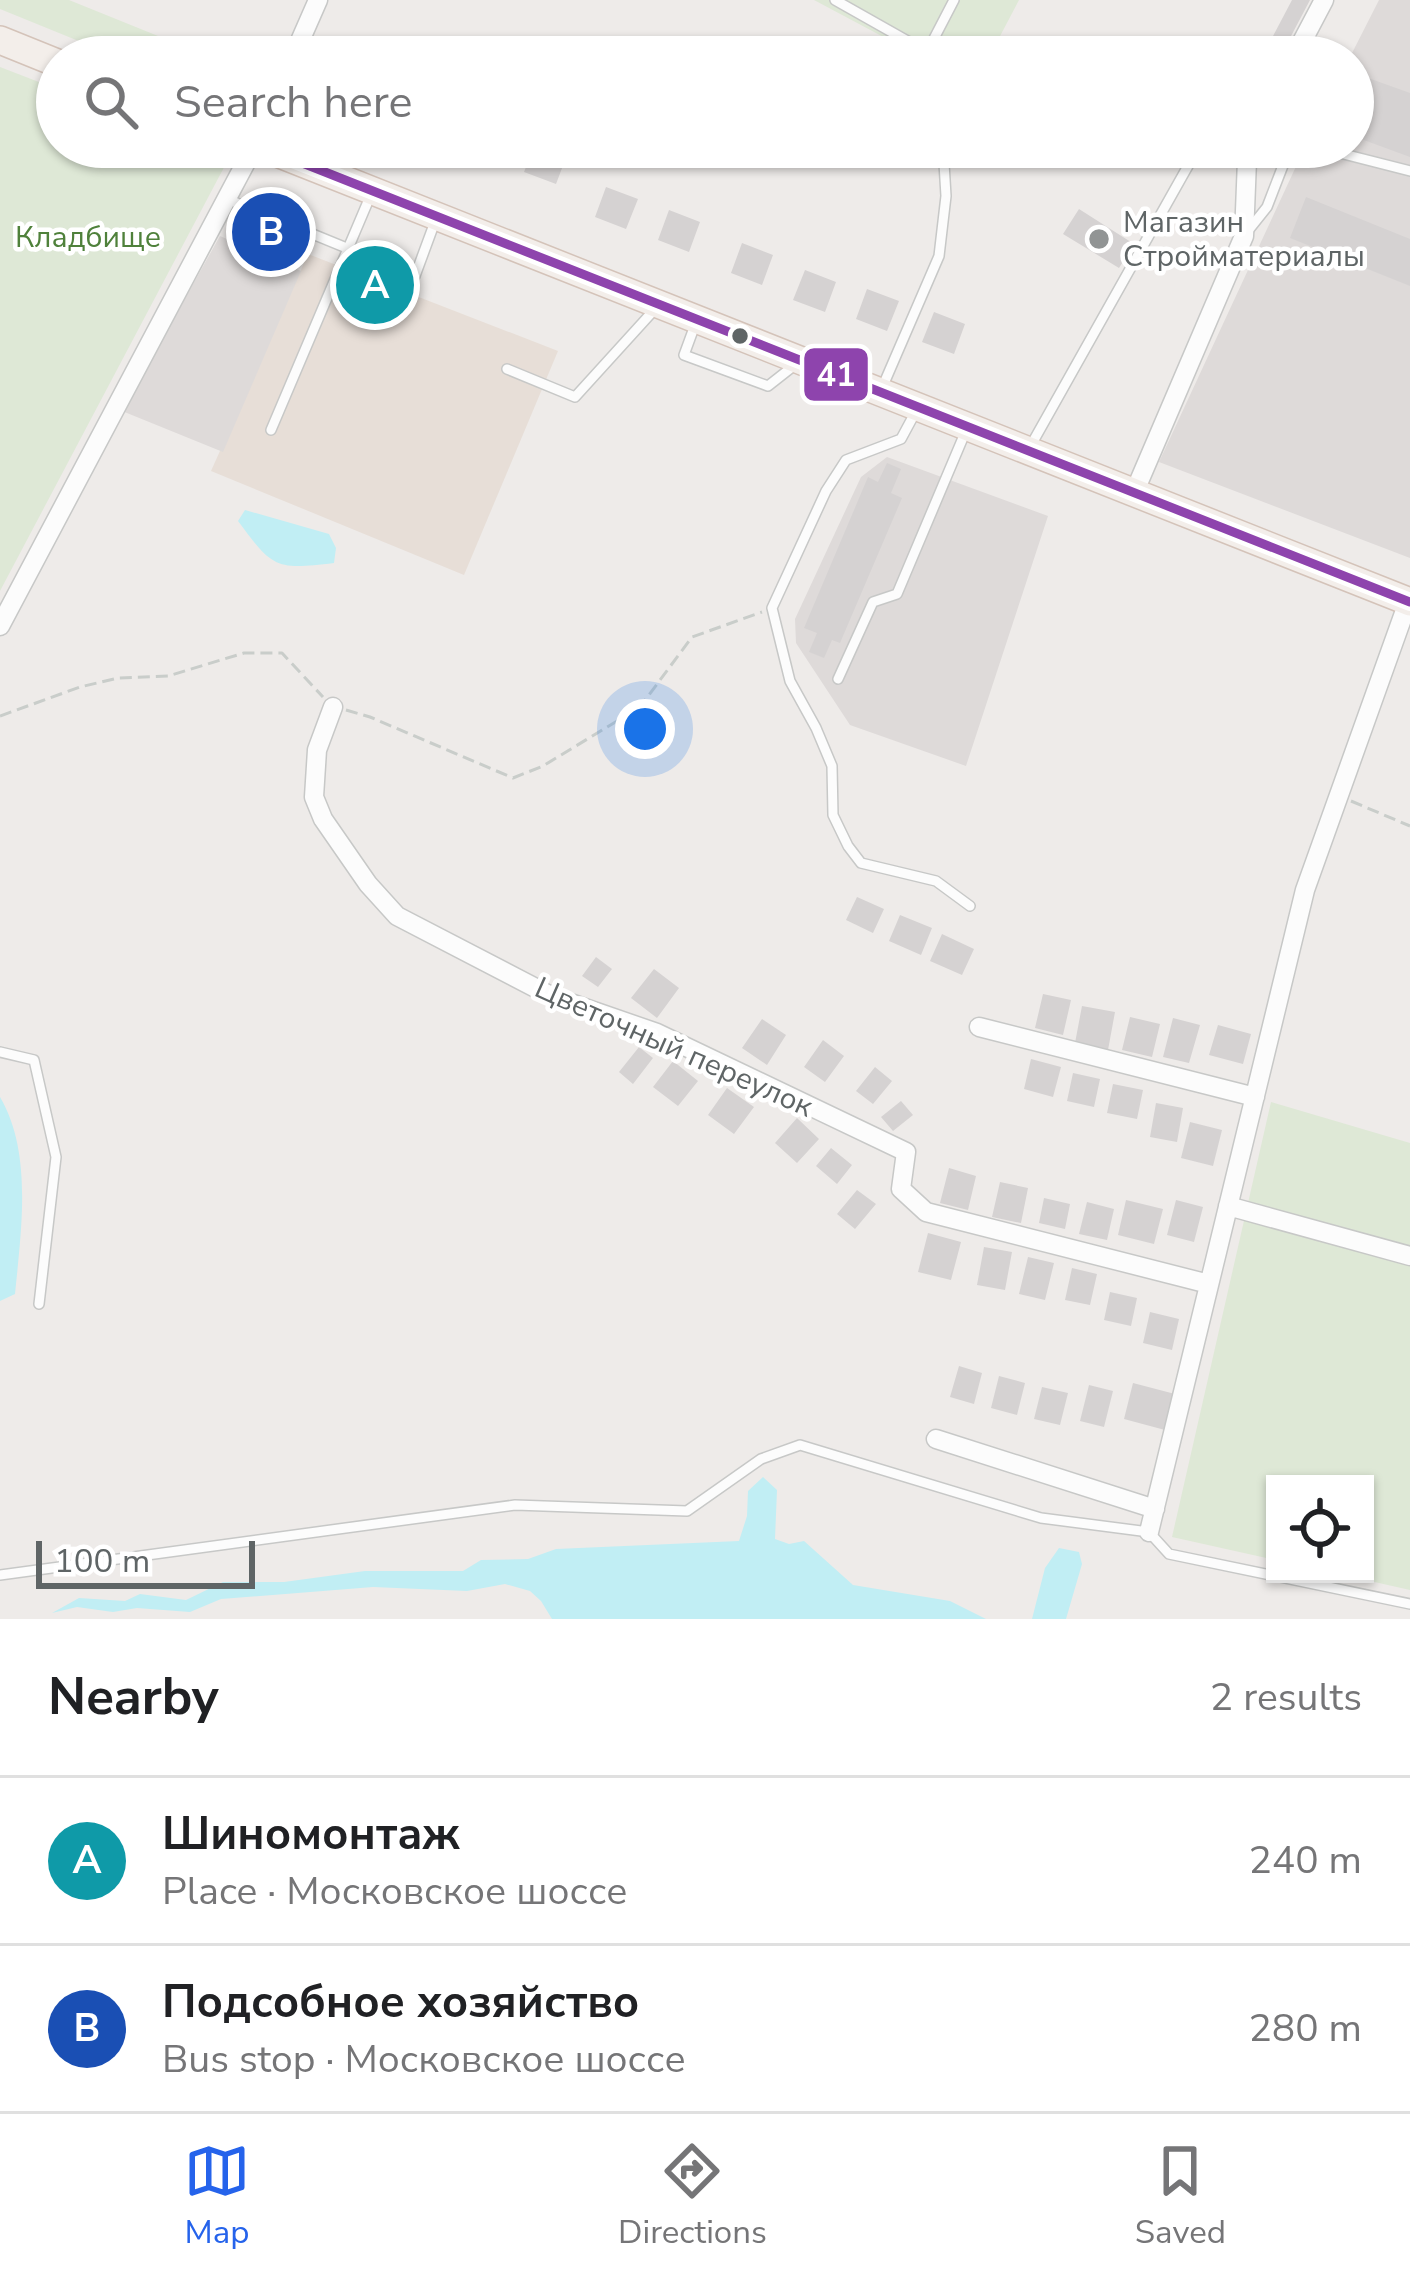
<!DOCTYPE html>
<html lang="en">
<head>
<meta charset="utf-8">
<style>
	:root { --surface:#fff; --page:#f6f6f6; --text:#202124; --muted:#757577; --line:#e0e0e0; --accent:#2563eb }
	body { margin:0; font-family:"Nunito Sans",sans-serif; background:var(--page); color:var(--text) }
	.controls { position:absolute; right:36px; bottom:36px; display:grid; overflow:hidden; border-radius:0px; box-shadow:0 3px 9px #0004 }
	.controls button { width:108px; height:108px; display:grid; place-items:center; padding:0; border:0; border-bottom:3px solid var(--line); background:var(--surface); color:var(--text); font:60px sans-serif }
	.scale { position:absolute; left:36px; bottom:30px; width:219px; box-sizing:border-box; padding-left:12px; border:6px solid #5f6566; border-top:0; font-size:33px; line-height:42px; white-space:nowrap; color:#5f6566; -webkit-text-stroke:9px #fff; paint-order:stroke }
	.you { position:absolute; left:645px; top:729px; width:42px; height:42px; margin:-30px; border:9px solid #fff; border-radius:50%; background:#1a73e8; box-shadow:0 0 0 18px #1a73e833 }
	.badge { display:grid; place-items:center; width:78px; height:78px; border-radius:50%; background:var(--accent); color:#fff; font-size:39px; font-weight:700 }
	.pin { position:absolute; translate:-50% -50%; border:6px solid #fff; box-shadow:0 3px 12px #0006 }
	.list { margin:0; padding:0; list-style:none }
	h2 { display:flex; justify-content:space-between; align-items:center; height:156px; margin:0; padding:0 48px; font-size:51px }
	h2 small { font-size:39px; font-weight:400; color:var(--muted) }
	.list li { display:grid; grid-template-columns:78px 1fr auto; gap:36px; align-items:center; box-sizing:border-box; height:168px; padding:0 48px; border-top:3px solid var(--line) }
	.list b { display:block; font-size:45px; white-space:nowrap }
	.list p { margin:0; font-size:39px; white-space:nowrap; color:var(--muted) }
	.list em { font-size:39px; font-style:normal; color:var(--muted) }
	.icon { flex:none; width:66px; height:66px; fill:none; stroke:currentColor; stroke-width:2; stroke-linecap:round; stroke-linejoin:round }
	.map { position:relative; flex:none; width:1410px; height:1619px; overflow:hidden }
	.search { position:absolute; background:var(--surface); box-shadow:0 3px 9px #0004; left:36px; right:36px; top:36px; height:132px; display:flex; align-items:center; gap:30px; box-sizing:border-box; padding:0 42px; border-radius:66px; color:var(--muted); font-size:45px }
	.sheet { height:492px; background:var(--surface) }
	nav { display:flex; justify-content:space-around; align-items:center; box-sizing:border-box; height:168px; border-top:3px solid var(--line); background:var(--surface); font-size:33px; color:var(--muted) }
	nav a { display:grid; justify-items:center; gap:6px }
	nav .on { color:var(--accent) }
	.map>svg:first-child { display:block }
	.commercial { fill:#e7ded7 }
	.industrial { fill:#dedad9 }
	.green { fill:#dee8d6 }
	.water { fill:#c1eef4 }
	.building { fill:#d5d2d2 }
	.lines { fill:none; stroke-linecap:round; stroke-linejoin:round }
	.lane-casing { stroke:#c7c8c7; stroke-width:12 }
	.street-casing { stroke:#c7c8c7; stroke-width:21 }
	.primary-casing { stroke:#d4c3b9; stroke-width:30 }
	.path { stroke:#c9cdca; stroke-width:3; stroke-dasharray:12 6; stroke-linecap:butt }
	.lane { stroke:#fcfcfc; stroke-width:9 }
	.street { stroke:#fcfcfc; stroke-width:18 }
	.primary { stroke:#f3eeea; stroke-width:27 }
	.bus-1-casing { stroke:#fff; stroke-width:18 }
	.bus-1 { stroke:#8e44ad; stroke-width:9 }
	.poi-dot { fill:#919494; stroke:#fff; stroke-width:4.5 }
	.bus-dot { fill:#5f6566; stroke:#fff; stroke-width:4.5 }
	.labels { text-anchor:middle; stroke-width:9; stroke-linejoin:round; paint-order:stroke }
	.poi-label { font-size:30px; fill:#5f6566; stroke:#fff; text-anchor:start }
	.park-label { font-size:30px; fill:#4f813b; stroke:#fff }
	.street-label { font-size:30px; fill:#5f6566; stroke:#fff }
	.line-badge { stroke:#fff; stroke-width:4.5 }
	.badge-label { font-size:33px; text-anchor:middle; font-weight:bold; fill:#fff }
</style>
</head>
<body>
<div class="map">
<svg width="1410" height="1619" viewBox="0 0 1410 1619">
	<rect width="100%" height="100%" fill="#eeebe9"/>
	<path class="commercial" d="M308 254 558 351 464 575 211 471Z"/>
	<path class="industrial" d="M1379 0H1410V558L1159 462 1305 147H1353L1350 57Z
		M220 236 301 271 223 452 122 411Z
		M887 457 1048 516 966 766 850 725 796 643 795 619 861 477Z"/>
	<path class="green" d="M0 0H69L210 57H118L0 9Z
		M814 0H1019L989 57H921Z
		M0 67 57 89V147H208L230 156 0 591Z
		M1271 1102 1410 1143V1590L1339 1574H1365V1484H1275V1560L1172 1537Z"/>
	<path class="water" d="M245 510 329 534 336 548 334 563C275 570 273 568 238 521Z
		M0 1097C33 1153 21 1232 15 1294L0 1301Z
		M763 1477 777 1490 775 1539 789 1544 804 1541 853 1585 950 1601 986 1619H552L541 1601 530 1591 505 1584 467 1591 373 1587 221 1599 190 1612 137 1608 113 1612 77 1607 52 1613 79 1598 125 1601 140 1594 186 1600 223 1582H284L365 1571H463L481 1560 528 1559 556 1549 739 1541 747 1516 748 1491Z
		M1059 1548 1079 1552 1082 1564 1066 1619H1032L1045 1568Z"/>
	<path class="building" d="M1292 0H1310L1280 57H1262Z
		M1357 74 1410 93V157L1353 136V85Z
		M534 147H548L567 155 556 184 524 172Z
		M606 187 638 199 626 229 595 217Z
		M1306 197 1410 239V286L1290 238Z
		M1079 209 1134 244 1119 268 1063 234Z
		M669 210 700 222 689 252 658 240Z
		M742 243 773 255 762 285 731 273Z
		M350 269 404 288 399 301 345 282Z
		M805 270 836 282 825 312 793 300Z
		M867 289 899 301 887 331 856 319Z
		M934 312 965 324 954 354 922 342Z
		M887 463 901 469 891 493 902 498 840 643 832 640 824 658 809 652 817 633 804 628 868 477 878 482Z
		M857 897 884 909 873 933 846 920Z
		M900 915 932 928 921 955 889 941Z
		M942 934 974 949 962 975 930 961Z
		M596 957 612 969 598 987 582 976Z
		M654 969 679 988 657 1018 631 998Z
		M1043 994 1071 1000 1063 1035 1035 1028Z
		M1082 1006 1115 1012 1108 1050 1075 1043Z
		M1130 1017 1160 1024 1152 1057 1122 1050Z
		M1173 1018 1200 1025 1189 1063 1163 1057Z
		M762 1019 786 1035 767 1065 742 1048Z
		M1218 1025 1251 1034 1243 1064 1209 1055Z
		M823 1040 844 1056 825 1082 804 1067Z
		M639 1047 653 1058 633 1084 619 1072Z
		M1031 1059 1061 1067 1053 1097 1024 1089Z
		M673 1061 698 1081 678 1106 653 1087Z
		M875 1067 892 1081 873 1104 856 1091Z
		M1073 1073 1100 1079 1094 1107 1067 1101Z
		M1113 1084 1143 1090 1137 1119 1107 1113Z
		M727 1088 754 1107 734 1134 708 1115Z
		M901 1101 913 1115 893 1131 881 1117Z
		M1156 1103 1183 1108 1177 1142 1150 1137Z
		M797 1118 819 1139 797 1163 775 1143Z
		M1190 1122 1222 1130 1213 1166 1181 1158Z
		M831 1148 852 1165 837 1184 816 1166Z
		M949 1168 976 1176 968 1210 940 1203Z
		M1000 1182 1028 1188 1021 1223 992 1217Z
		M857 1190 876 1204 855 1229 837 1214Z
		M1044 1198 1070 1204 1065 1229 1039 1223Z
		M1126 1200 1163 1209 1154 1244 1118 1235Z
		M1176 1200 1203 1207 1194 1242 1167 1235Z
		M1087 1202 1114 1209 1107 1240 1079 1234Z
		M928 1233 961 1242 951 1280 918 1272Z
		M984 1247 1012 1252 1005 1290 977 1285Z
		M1028 1257 1054 1263 1045 1300 1019 1294Z
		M1072 1268 1097 1274 1090 1305 1065 1300Z
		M1110 1292 1137 1298 1131 1326 1104 1320Z
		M1150 1312 1179 1319 1172 1350 1143 1343Z
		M959 1366 982 1373 974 1404 950 1397Z
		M999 1376 1025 1383 1017 1415 991 1408Z
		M1133 1383 1175 1394 1165 1430 1124 1419Z
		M1089 1385 1113 1391 1104 1427 1080 1421Z
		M1042 1387 1068 1393 1060 1425 1034 1419Z"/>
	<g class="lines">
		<defs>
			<path id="lane" d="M835 0 927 52
				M928 57 927 52 954 0
				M227 199 415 276 436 219
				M1247 232 1267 207 1289 150 1320 148 1410 171
				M695 325 684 355 768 386 796 364
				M507 369 575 397 655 309
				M882 388 939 256 946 196 943 147
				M915 413 901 439 846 460 826 491 772 608 790 681 816 728 832 766 833 815 848 846 861 863 936 881 970 906
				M271 430 372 192
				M1030 447 1193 157
				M838 679 873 602 897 594 965 433
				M0 1052 34 1060 56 1157 39 1304
				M0 1575 515 1505 687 1511 761 1459 800 1445 1041 1518 1149 1532 1169 1554 1410 1604"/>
			<path id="street" d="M293 57 318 0
				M1294 57 1324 0
				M1134 493 1244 236 1247 160 1251 147
				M0 626 254 147
				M333 707 317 750 314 797 323 819 368 884 397 916 553 997 657 1033 906 1152 901 1189 926 1212 1209 1284
				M979 1027 1255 1097
				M1228 1206 1410 1256
				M936 1439 1155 1509
				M1149 1532 1305 890 1408 602"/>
			<path id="primary" d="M0 40 57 63
				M262 147 1410 602"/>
		</defs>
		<use href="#lane" class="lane-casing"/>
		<use href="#street" class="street-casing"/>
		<use href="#primary" class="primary-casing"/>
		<path class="path" d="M346 710 370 717 513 778 543 766 640 707 692 637 762 612
			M0 716 80 687 118 678 168 676 244 653H282L323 697
			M1351 801 1410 826"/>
		<use href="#lane" class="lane"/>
		<use href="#street" class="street"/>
		<use href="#primary" class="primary"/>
		<defs>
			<path id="bus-1" d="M262 147 1410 602"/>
		</defs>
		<use href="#bus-1" class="bus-1-casing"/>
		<use href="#bus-1" class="bus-1"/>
	</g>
	<circle class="poi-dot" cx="1099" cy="239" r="12"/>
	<circle class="bus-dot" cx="740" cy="336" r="10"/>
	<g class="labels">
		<g class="poi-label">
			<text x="1123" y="232">Магазин<tspan x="1123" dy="34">Стройматериалы</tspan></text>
		</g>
		<g class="park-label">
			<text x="88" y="247">Кладбище</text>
		</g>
		<g class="street-label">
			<text transform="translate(674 1047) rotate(24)" y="10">Цветочный переулок</text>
		</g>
	</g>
	<rect class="line-badge" x="802" y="346" width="68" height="57" rx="12" fill="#8e44ad"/>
	<g class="badge-label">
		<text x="836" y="386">41</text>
	</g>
</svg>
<div class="controls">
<button><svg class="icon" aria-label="locate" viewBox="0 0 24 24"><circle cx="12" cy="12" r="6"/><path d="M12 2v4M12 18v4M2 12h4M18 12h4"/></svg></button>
</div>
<div class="scale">100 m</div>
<div class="you"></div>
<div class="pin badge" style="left:375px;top:285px;background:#0f9aa8">A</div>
<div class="pin badge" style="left:271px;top:232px;background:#1a4fb4">B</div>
<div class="search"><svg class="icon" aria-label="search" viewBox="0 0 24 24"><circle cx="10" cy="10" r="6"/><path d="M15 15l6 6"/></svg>Search here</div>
</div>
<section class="sheet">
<h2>Nearby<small>2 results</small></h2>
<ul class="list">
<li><span class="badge" style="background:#0f9aa8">A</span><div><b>Шиномонтаж</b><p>Place · Московское шоссе</p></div><em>240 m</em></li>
<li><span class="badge" style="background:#1a4fb4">B</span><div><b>Подсобное хозяйство</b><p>Bus stop · Московское шоссе</p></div><em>280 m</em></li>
</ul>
</section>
<nav>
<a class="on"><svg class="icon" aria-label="map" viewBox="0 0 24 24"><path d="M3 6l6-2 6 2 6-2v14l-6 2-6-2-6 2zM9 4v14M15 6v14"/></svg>Map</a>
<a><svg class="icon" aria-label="directions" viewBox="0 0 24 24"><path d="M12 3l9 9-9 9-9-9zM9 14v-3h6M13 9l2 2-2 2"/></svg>Directions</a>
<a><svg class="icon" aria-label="saved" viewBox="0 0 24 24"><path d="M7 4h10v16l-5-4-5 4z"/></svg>Saved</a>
</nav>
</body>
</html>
